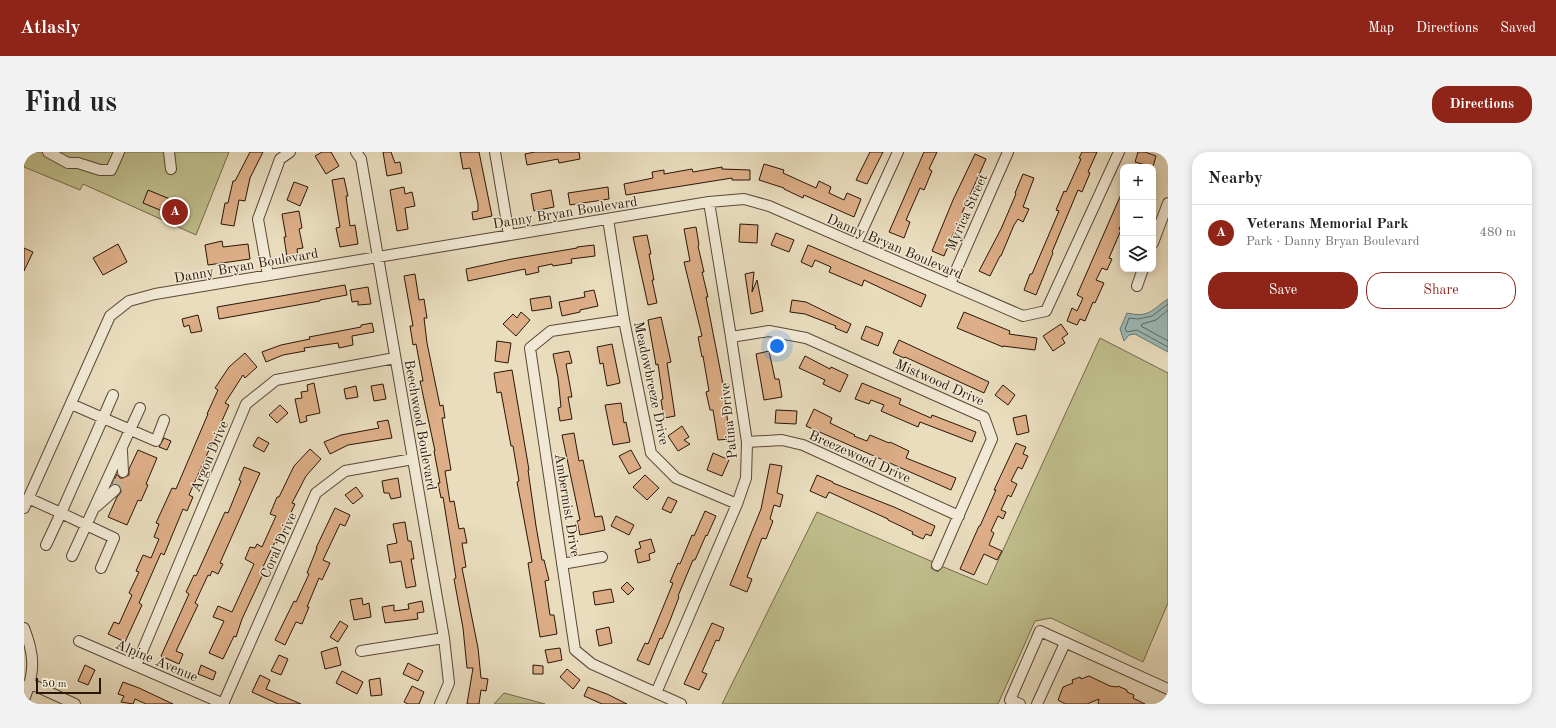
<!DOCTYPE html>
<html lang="en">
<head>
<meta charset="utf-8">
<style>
	:root { --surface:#fff; --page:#f2f2f2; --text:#222; --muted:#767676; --line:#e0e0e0; --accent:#8f2418 }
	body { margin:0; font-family:"Old Standard TT",serif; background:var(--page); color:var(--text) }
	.controls { position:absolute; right:12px; top:12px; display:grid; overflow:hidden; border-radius:8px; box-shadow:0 2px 10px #0003 }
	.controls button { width:36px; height:36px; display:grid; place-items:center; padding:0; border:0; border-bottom:1px solid var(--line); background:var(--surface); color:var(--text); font:20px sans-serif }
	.scale { position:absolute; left:12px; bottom:10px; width:65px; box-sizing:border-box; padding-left:4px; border:2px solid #291608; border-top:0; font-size:11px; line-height:14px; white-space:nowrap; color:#291608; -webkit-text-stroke:3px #f1e9d5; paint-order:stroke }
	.you { position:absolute; left:753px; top:194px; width:14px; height:14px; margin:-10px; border:3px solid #fff; border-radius:50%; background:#1a73e8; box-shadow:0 0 0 6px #1a73e833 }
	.badge { display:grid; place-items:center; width:26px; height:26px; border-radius:50%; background:var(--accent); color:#fff; font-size:13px; font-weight:700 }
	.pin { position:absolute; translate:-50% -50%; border:2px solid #fff; box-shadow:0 1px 4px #0006 }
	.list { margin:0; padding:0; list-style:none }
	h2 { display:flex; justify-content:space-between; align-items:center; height:52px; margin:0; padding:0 16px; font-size:17px }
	h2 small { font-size:13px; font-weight:400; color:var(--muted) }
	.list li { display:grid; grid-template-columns:26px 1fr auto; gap:12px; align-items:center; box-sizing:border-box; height:56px; padding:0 16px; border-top:1px solid var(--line) }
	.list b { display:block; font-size:15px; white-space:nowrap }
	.list p { margin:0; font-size:13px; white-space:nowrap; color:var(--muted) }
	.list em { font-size:13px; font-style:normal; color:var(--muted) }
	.actions { display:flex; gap:8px; padding:12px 16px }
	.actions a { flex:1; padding:9px 0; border:1px solid var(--accent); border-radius:16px; text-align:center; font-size:14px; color:var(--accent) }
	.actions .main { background:var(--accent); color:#fff }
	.icon { flex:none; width:22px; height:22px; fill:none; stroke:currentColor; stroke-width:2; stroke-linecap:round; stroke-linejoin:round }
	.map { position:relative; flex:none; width:1144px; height:552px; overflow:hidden; border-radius:16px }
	header { display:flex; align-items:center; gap:24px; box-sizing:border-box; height:56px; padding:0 20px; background:var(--accent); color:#fff }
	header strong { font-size:19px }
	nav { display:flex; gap:22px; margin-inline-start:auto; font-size:14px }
	.intro { display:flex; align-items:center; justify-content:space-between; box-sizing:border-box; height:96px; padding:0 24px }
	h1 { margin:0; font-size:28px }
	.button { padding:10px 18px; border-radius:16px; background:var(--accent); color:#fff; font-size:14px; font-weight:700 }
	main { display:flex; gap:24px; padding:0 24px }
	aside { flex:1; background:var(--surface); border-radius:16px; box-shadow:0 2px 10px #0003 }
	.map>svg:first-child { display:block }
	.green { fill:#bfbe8c; stroke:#746a4a }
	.water { fill:#9abab9; stroke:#6d7872 }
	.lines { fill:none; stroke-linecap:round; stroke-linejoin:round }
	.shore { stroke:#626860; stroke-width:1 }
	.building { fill:#ddae87; stroke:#291608 }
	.minor-tunnel { stroke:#c3b59a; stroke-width:10; stroke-dasharray:10 5; stroke-linecap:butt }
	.minor-casing { stroke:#594836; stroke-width:12 }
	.minor { stroke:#f1e9d5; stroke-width:10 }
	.labels { text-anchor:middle; stroke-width:3; stroke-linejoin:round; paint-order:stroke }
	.street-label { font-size:14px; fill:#291608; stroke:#f1e9d5 }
</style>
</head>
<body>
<header>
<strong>Atlasly</strong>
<nav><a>Map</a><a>Directions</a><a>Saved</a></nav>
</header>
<div class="intro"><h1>Find us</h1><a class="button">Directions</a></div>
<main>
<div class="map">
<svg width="1144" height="552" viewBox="0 0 1144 552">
	<rect width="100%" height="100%" fill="#e9ddbe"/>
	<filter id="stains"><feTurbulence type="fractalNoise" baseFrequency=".005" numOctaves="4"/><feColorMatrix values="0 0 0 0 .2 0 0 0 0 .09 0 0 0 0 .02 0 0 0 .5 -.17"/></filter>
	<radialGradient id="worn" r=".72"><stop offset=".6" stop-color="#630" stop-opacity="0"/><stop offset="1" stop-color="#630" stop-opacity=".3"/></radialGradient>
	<path class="green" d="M0 0H205L172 83 59 32 56 38 0 15Z
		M1076 186 1144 221V451L1119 510 1027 466 1011 469 974 552H698L793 360 909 410 907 416 914 420 917 414 963 433Z
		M480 541 521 552H470Z"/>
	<path class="water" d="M1144 147V200L1111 182 1105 183 1100 189 1096 177 1103 161C1126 166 1127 158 1144 147Z"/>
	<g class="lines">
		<path class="shore" d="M1144 152 1128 164 1114 167 1105 166 1101 177 1103 180 1113 178 1144 195
			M1144 158 1132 168 1118 172 1117 174 1144 189"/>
	</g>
	<path class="building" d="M226 0H239L226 26 221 49 215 48 210 74 197 72 201 51H204L209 29H211Z
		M298 0H307L315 14 302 22 291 4Z
		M359 0H367L371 11 376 10 378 21 363 24Z
		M436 0H455L468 64 449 68 448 60 454 59V52L446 16 439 17Z
		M511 0H555L556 7 535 11 534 7 503 13 501 2Z
		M846 0H859L843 32 832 28Z
		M900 0H913L905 17 908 19 900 38 896 36 882 68 886 70 880 86 865 80Z
		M1058 0H1073L1064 20 1066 21 1058 40 1054 38 1028 100 1029 101 1012 143 1000 138 1006 122H1008L1035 59 1032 58 1040 39 1042 40 1057 7 1055 6Z
		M1114 0H1121L1132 4 1129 15 1111 10Z
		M951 2 962 7 938 61 940 62 931 81 930 80 920 104 908 99 929 48Z
		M740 12 760 18 759 21 792 36 795 29 807 35 805 41 820 48 823 41 837 47 830 65 780 43 779 46 760 37V36L735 28Z
		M698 15V17L726 18V28H708V26L602 43 600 32 629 26 628 20 640 18V22L668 17 669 20Z
		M999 22 1010 26 999 55 1005 57 999 70 994 67 990 73 977 104H976L966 124 955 119 977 77 992 42 991 41Z
		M320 26 324 44H322L326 74 331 73 334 92 316 95 312 76 316 75 308 28Z
		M270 30 284 35 276 54 263 48Z
		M380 35 381 42 388 40 391 54 381 56 384 77 373 79 366 38Z
		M584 35 585 47 546 53 544 41Z
		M124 38 153 50 148 63 119 51Z
		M527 38 530 55 510 59 507 42Z
		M1099 38V69L1095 77 1097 78 1085 106 1088 107 1083 118 1078 116 1072 128 1080 131 1071 151 1069 150 1061 169 1056 167 1053 173 1043 169 1048 156 1053 159 1059 146 1053 143Z
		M275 59 278 76 275 77 279 96 273 97 274 103 263 105 260 85H262L258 62Z
		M716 72 734 73 733 91 715 90Z
		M672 75 675 93 674 94 680 120H678L684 145H682L698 227 706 287 694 288 689 258H686L682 240 685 239 679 204 678 205 674 185 678 184 660 110 666 109 660 77Z
		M752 81 770 88 765 100 747 93Z
		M623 83 627 102H625L630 128H628L633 151 624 153 609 85Z
		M198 89 199 95 224 92 226 107 184 113 181 93Z
		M94 92 103 110 79 123 69 106Z
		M570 93 571 104 547 107 548 111 529 114 528 112 514 115 515 120 502 123 501 117 444 129 442 117 488 107 553 96V95Z
		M784 93 902 143 897 155 840 128 838 134 805 120 807 115 791 108 788 115 777 110Z
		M0 96 9 100 0 119Z
		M730 120 728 140 733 128 739 159 727 162 721 122Z
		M391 122 395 148 400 147 403 166H400L403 191 416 254 419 253 421 266H418L427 318 421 319 426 350 430 349 435 377 440 376 443 391H438L442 415 438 416 454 496 457 526 464 527 462 539 457 538 455 552H443L449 516H443L439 476 430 427 432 426 419 345 417 346 414 331H416L410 299H411L396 229H399L392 192 389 193 386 174H389L380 124Z
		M321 133 323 143 296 148V149L195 167 193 155Z
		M344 135 347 152 334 153V149L328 150 326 138Z
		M570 138 574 154 556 158V160L538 164 535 150 561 145 560 140Z
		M526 144 528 156 508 159 506 147Z
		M768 148 782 150 827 172 823 181 811 176 812 174 781 162 766 160Z
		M497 160 506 168 492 184 479 172 489 162 493 166Z
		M940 160 986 179 985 182 1013 186 1011 198 979 194V195L933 176Z
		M174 163 178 179 167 181 165 173 160 175 158 167Z
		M637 165 647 210 643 211 651 264 640 266 637 248 639 247 634 212 632 213 624 168Z
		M348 171 350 180 328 184 329 193 315 196 314 191 280 196 281 199 259 203 242 210 238 200 257 193 286 187 285 185 337 175V173Z
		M1037 172 1044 182 1038 186 1041 191 1029 199 1019 184Z
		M842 174 859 181 854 194 837 187Z
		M875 188 965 230 960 241 881 205 880 206 869 201Z
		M473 189 487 191 484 211 471 209Z
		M588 192 596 231 583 234 579 211 576 212 573 195Z
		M545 199 548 211 542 212 548 245H544L548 267 536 269 534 256 537 255 534 226 529 202Z
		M745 199 751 227H755L758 245 740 248 732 202Z
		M221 201 233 215 221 226 219 223 201 251 205 253 165 343 169 345 163 359 159 357 140 403 137 401 115 451 118 453 101 490 84 482 90 470 95 472 108 443 105 441 115 420 112 419 119 403 127 406 135 387 130 385 135 372 132 371 148 336 152 337 184 262H183L194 238 191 236 205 215Z
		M781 204 806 217 807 215 824 223 816 240 799 232 801 228 775 216Z
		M488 218 505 318H504L512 374 518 408H520L525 428 521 429 526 463H530L533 482 516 485 504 411 508 410 493 330 495 329 489 294H487L477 240 473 241 470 221Z
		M290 231 296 261 282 264 283 269 276 271 271 247 278 246 277 240 284 239 283 233Z
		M838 231 877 247 875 252 907 266 908 263 952 280 948 290 896 270 894 275 857 259 860 253 847 248 845 252 831 247Z
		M359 232 362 247 350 249 347 234Z
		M979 233 991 243 984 253 971 243Z
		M332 234 334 245 322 247 320 237Z
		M597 251 600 271 602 270 606 290 589 293 581 253Z
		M256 253 264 261 253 271 245 263Z
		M790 257 808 266 806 271 831 283 830 284 843 289 846 283 865 291 866 290 885 299 882 306 932 326 927 338 782 274Z
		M752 258 773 259 772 272 751 271Z
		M1002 263 1005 280 993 283 989 266Z
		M364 268 368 286 324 293 306 302 300 290 317 283 355 276 353 270Z
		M658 274 665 285 660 288 666 292 654 299 644 284Z
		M550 281 555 309 559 308 571 365 578 364 581 378 556 383 553 369 556 368 538 283Z
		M234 285 245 291 240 300 229 294Z
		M140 286 147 289 143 298 135 295Z
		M992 291 1002 295 999 302 1004 304 998 317 994 315 987 329 993 332 987 345 984 343 977 358 982 360 979 367 974 364 967 379 970 381 965 393 978 399 973 408 960 402 950 423 936 417 955 374H956L972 338H970Z
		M286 297 297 307 282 324 268 351 271 352 253 391 251 390 236 421 239 422 218 467 212 485 210 484 199 507 185 501 200 469 189 465 194 454 208 460 230 412 221 407 226 395 231 396 233 392 238 395 252 364 246 362 253 345H255L270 314Z
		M114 298 133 306 122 332 124 333 117 349 114 348 103 373 84 365 93 345 97 340 96 333 93 332H88L93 322 96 326H99L105 323V317Z
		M607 298 617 316 605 322 595 304Z
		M689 301 705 308 698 324 683 318Z
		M746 312 758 314 753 341 759 343 756 355 750 353 746 367 749 369 742 387 738 386 723 425 728 427 723 440 706 433 737 357Z
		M220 315 236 321 196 411 199 412 194 422 188 419 186 424 184 423 171 451 174 453 152 499 159 502 155 512 137 504 165 442 162 440 170 423 172 424 201 360 204 361 217 329 215 328Z
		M621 323 635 336 623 348 609 335Z
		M793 323 809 330V331L870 355 911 374 907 384 902 382 899 387 888 382 889 380 864 368V367L805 340 802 346 786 339Z
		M374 326 377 345 367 347 365 341H360L358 329Z
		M332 335 339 344 329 352 321 343Z
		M644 345 653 349 647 361 638 357Z
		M311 356 326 363 321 374 316 372 299 408 306 411 298 428 295 426 283 455H285L278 472 272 470 261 493 251 488 270 449 272 450 285 422 283 421 293 396H292Z
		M681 359 692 364 683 384 682 383 671 408H669L654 444 655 445 645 471 638 487 636 486 625 513 613 508 621 491 624 492 649 431 646 430 654 411 656 412 668 383 670 384Z
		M592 364 610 373 605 383 587 374Z
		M381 370 384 389H387L390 407H387L392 434 382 436 377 409 366 411 363 393 373 391 369 372Z
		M627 387 631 400 625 402 626 408 614 411 611 398 617 396 615 390Z
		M603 430 610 437 604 443 597 436Z
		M587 437 590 450 571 453 569 440Z
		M338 446 339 453 345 451 347 465 330 468 326 448Z
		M398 449 400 460 393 461 394 467 361 471 358 455 370 453V459L385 457 384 452Z
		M316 469 324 474 314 490 306 485Z
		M688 471 700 476 695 489 692 488 678 520 683 522 675 538 660 532Z
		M585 475 588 491 575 494 572 478Z
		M313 495 317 513 301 517 297 500Z
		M536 496 538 508 524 511 521 498Z
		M255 503 264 507 257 523 247 519Z
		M384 511 399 519 394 529 379 522Z
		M61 513 71 518 64 533 54 529Z
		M177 513 192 520 189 528 174 522Z
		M509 513 519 514V522H509Z
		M543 517 556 528 549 537 536 525Z
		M318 519 339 530 333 542 312 531Z
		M236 523 246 528 242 537 277 552H254L228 540Z
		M1065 524 1086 534 1093 535 1094 534 1103 538V540L1110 543 1109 546 1121 552H1074L1075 547 1063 552H1041L1034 548 1039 535 1049 531 1048 528 1056 525 1057 527Z
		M356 526 358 543 347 544 345 528Z
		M99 530 115 536 149 552H122L111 547 109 552 97 550 100 544 94 542Z
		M388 534 400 540 395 552H384L380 550Z
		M564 535 583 542 603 552H578L560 544Z"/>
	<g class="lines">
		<path class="minor-tunnel" d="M91 338 99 320"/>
		<defs>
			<path id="minor" d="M24 0 44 11H54L76 18H87L95 0
				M145 0 147 17
				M332 0 337 7 420 486 425 531 416 552
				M471 0 485 83
				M584 67 600 168 627 301 652 326 713 352
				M1129 91 1144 51
				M832 92 874 0
				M244 123 234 67 256 7 266 0
				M926 132 984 0
				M1113 134 1119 117
				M600 168 527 179 506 196 551 498 568 512 657 552
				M707 185 745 179 782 186 960 265 968 287 913 413
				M89 243 79 266 132 289 140 268
				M723 290 758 288 779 293 935 364
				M98 299 99 320
				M4 346 37 361 79 266 47 252
				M73 354 91 338
				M0 356 86 164 105 149 131 142 685 50 720 47 745 54 999 164 1022 159 1095 0
				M22 393 37 361 90 386 77 416
				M48 404 116 256
				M538 412 578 405
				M0 476C11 504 11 520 0 548
				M55 489 200 552
				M337 499 420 486
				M112 514 222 252 252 228 371 206
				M5 531 51 552
				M632 541 713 352 722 326 723 290 707 185 685 50
				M199 552 292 341 321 319 389 307
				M996 552 986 548 1016 479 1144 537
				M1013 552 1041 491"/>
		</defs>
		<use href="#minor" class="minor-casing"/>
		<use href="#minor" class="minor"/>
	</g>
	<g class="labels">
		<g class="street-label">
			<text transform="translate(541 60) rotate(-9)" y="5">Danny Bryan Boulevard</text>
			<text transform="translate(942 60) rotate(-66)" y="5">Myrica Street</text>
			<text transform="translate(871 94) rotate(23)" y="5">Danny Bryan Boulevard</text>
			<text transform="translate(222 113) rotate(-10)" y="5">Danny Bryan Boulevard</text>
			<text transform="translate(916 230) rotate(24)" y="5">Mistwood Drive</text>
			<text transform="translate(628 231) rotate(78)" y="5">Meadowbreeze Drive</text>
			<text transform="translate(704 269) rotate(-96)" y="5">Patina Drive</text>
			<text transform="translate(397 273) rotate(80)" y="5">Beechwood Boulevard</text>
			<text transform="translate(185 304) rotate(-67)" y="5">Argon Drive</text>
			<text transform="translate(836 304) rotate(24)" y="5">Breezewood Drive</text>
			<text transform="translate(544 353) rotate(81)" y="5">Ambermist Drive</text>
			<text transform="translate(254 393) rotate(-66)" y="5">Coral Drive</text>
			<text transform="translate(133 508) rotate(23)" y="5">Alpine Avenue</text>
		</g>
	</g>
	<rect width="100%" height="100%" filter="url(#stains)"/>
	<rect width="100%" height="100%" fill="url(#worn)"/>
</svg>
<div class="controls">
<button>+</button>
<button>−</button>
<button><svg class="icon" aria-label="layers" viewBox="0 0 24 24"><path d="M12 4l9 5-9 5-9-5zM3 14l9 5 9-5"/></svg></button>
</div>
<div class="scale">50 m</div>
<div class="you"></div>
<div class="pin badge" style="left:151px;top:60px">A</div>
</div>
<aside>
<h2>Nearby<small></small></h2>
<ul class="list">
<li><span class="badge">A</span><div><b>Veterans Memorial Park</b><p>Park · Danny Bryan Boulevard</p></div><em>480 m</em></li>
</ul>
<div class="actions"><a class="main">Save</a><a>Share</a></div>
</aside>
</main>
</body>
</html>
